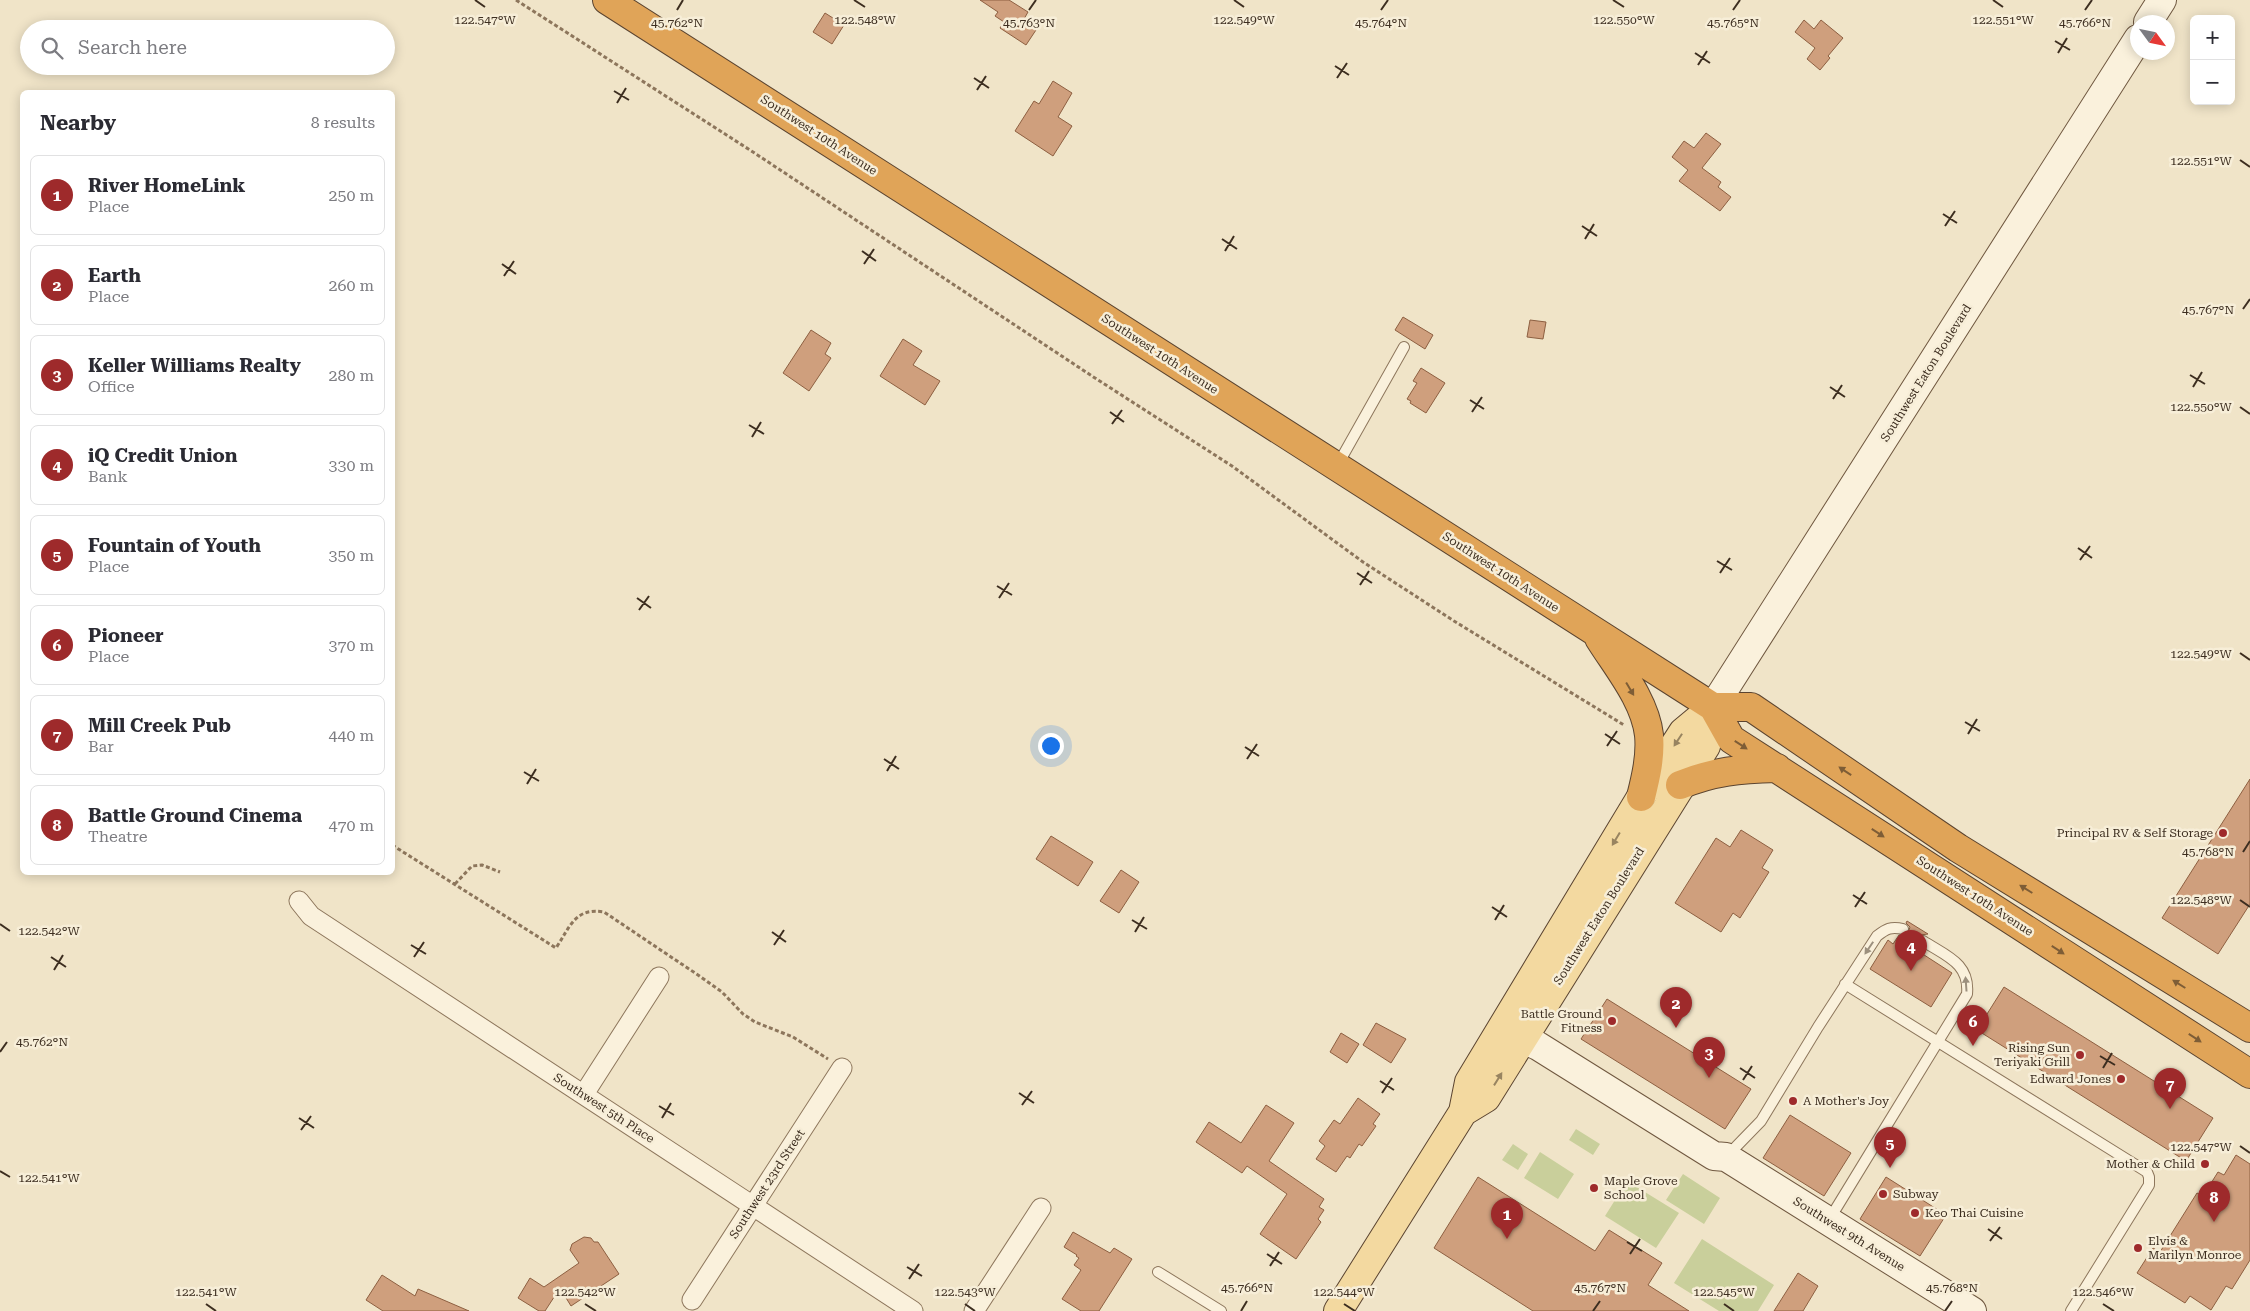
<!DOCTYPE html>
<html lang="en">
<head>
<meta charset="utf-8">
<style>
	:root { --surface:#fff; --page:#f2f2f3; --text:#2b2b33; --muted:#7c7c81; --line:#e1e1e2; --accent:#9e2a2b }
	body { margin:0; font-family:"Roboto Serif",serif; background:var(--page); color:var(--text) }
	.controls { position:absolute; right:15px; top:15px; display:grid; overflow:hidden; border-radius:8px; box-shadow:0 2px 12px #0003 }
	.controls button { width:45px; height:45px; display:grid; place-items:center; padding:0; border:0; border-bottom:1px solid var(--line); background:var(--surface); color:var(--text); font:25px sans-serif }
	.compass { position:absolute; left:2130px; top:15px; width:45px; height:45px; border-radius:50%; background:var(--surface); box-shadow:0 2px 12px #0003; rotate:123deg }
	.you { position:absolute; left:1050px; top:745px; width:18px; height:18px; margin:-12px; border:4px solid #fff; border-radius:50%; background:#1a73e8; box-shadow:0 0 0 8px #1a73e833 }
	.badge { display:grid; place-items:center; width:32px; height:32px; border-radius:50%; background:var(--accent); color:#fff; font-size:16px; font-weight:700 }
	.pin { position:absolute; translate:-50% -41px; filter:drop-shadow(0 1px 2px #0008) }
	.pin::after { content:''; position:absolute; top:26px; width:18px; height:15px; background:inherit; clip-path:polygon(0 0,100% 0,50% 100%) }
	.list { margin:0; padding:0; list-style:none }
	h2 { display:flex; justify-content:space-between; align-items:center; height:65px; margin:0; padding:0 20px; font-size:21px }
	h2 small { font-size:16px; font-weight:400; color:var(--muted) }
	.list li { display:grid; grid-template-columns:32px 1fr auto; gap:15px; align-items:center; box-sizing:border-box; height:80px; margin:0 10px 10px; padding:0 10px; border:1px solid var(--line); border-radius:8px }
	.list b { display:block; font-size:19px; white-space:nowrap }
	.list p { margin:0; font-size:16px; white-space:nowrap; color:var(--muted) }
	.list em { font-size:16px; font-style:normal; color:var(--muted) }
	.icon { flex:none; width:28px; height:28px; fill:none; stroke:currentColor; stroke-width:2; stroke-linecap:round; stroke-linejoin:round }
	.map { position:relative; flex:none; width:2250px; height:1311px; overflow:hidden }
	.search { position:absolute; background:var(--surface); box-shadow:0 2px 12px #0003; left:20px; top:20px; width:375px; height:55px; display:flex; align-items:center; gap:12px; box-sizing:border-box; padding:0 18px; border-radius:28px; color:var(--muted); font-size:19px }
	.panel { position:absolute; background:var(--surface); box-shadow:0 2px 12px #0003; left:20px; top:90px; width:375px; height:785px; border-radius:8px }
	.map>svg:first-child { display:block }
	.green { fill:#c9cf9b }
	.building { fill:#cf9f7d; stroke:#8d5f41 }
	.lines { fill:none; stroke-linecap:round; stroke-linejoin:round }
	.lane-casing { stroke:#8d765c; stroke-width:12 }
	.street-casing { stroke:#8d765c; stroke-width:21 }
	.secondary-casing { stroke:#6f573f; stroke-width:30 }
	.primary-casing { stroke:#5b4430; stroke-width:30 }
	.highway-casing { stroke:#5b4430; stroke-width:30 }
	.path { stroke:#8d765c; stroke-width:3; stroke-dasharray:4 2.5; stroke-linecap:butt }
	.lane { stroke:#faf1dc; stroke-width:10 }
	.street { stroke:#faf1dc; stroke-width:19 }
	.secondary { stroke:#faf1dc; stroke-width:28 }
	.primary { stroke:#f3d9a0; stroke-width:28 }
	.highway { stroke:#e0a458; stroke-width:28 }
	.oneway { fill:#7e5d36 }
	.oneway2 { fill:#988460 }
	.oneway3 { fill:#9c907e }
	.ticks { fill:none; stroke:#3d2e20; stroke-width:2 }
	.poi-dot { fill:#9e2a2b; stroke:#f7eed8; stroke-width:2 }
	.labels { text-anchor:middle; stroke-width:5; stroke-linejoin:round; paint-order:stroke }
	.street-label { font-size:12px; fill:#3d2e20; stroke:#f7eed8 }
	.poi-label { font-size:12px; fill:#3d2e20; stroke:#f7eed8; text-anchor:end }
	.ticks-label { font-size:12px; text-anchor:middle; fill:#3d2e20; stroke:#f7eed8; stroke-width:5; stroke-linejoin:round; paint-order:stroke }
</style>
</head>
<body>
<div class="map">
<svg width="2250" height="1311" viewBox="0 0 2250 1311">
	<rect width="100%" height="100%" fill="#f0e4c8"/>
	<path class="green" d="M1576 1129 1600 1144 1593 1155 1569 1140Z
		M1513 1144 1528 1154 1518 1170 1502 1160Z
		M1540 1152 1574 1174 1558 1199 1524 1178Z
		M1683 1174 1720 1198 1704 1224 1666 1200Z
		M1627 1181 1679 1213 1656 1248 1605 1216Z
		M1702 1239 1774 1285 1758 1311H1719L1674 1283Z"/>
	<path class="building" d="M980 0H1009L1028 12 1024 19 1038 27 1026 45 1000 28 1004 22 995 16 998 12Z
		M825 13 844 25 832 44 813 32Z
		M1804 20 1814 29 1821 20 1843 38 1828 56 1830 58 1820 70 1807 59 1815 48 1795 32Z
		M1053 81 1072 93 1058 117 1072 126 1053 156 1015 131 1034 101 1039 104Z
		M1706 133 1721 144 1702 168 1721 182 1718 187 1731 197 1720 211 1679 181 1688 170 1672 157 1684 141 1694 148Z
		M1403 317 1433 335 1425 349 1395 330Z
		M1530 320 1546 322 1543 339 1527 337Z
		M811 330 831 343 825 354 831 358 809 391 783 373Z
		M903 339 922 351 913 365 940 381 925 405 880 376Z
		M1421 368 1445 383 1426 413 1410 403 1411 401 1407 399 1417 383 1413 381Z
		M2250 779V904L2218 954 2162 918Z
		M1741 830 1773 850 1762 868 1769 872 1740 918 1733 913 1721 932 1675 903 1716 838 1730 847Z
		M1051 836 1093 862 1078 886 1036 859Z
		M1121 870 1139 882 1119 913 1100 901Z
		M1907 921 1928 934 1920 935 1917 938V944L1920 947 1918 951 1952 973 1931 1007 1870 969 1888 940 1893 944 1899 935 1905 936 1908 933 1910 927 1906 923Z
		M2004 987 2213 1118 2186 1161 1977 1030Z
		M1607 999 1751 1089 1725 1129 1581 1039Z
		M1376 1023 1406 1039 1391 1063 1363 1045Z
		M1341 1033 1359 1044 1347 1063 1330 1052Z
		M1358 1098 1380 1114 1373 1124 1376 1126 1362 1146 1359 1144 1350 1158 1347 1156 1336 1172 1316 1159 1325 1146 1319 1141 1334 1120 1340 1124Z
		M1266 1105 1294 1123 1269 1161 1324 1199 1319 1207 1324 1210 1318 1219 1321 1222 1296 1259 1260 1234 1287 1194 1247 1166 1242 1173 1196 1142 1209 1122 1241 1143Z
		M1790 1115 1851 1153 1824 1196 1763 1158Z
		M2236 1155 2250 1164V1260L2232 1289 2226 1286 2211 1310 2190 1296 2185 1303 2137 1273 2153 1248 2160 1252 2197 1193 2203 1196 2218 1172 2224 1175Z
		M1478 1177 1595 1251 1609 1230 1662 1263 1648 1285 1689 1311H1533L1434 1248Z
		M1886 1177 1946 1215 1920 1256 1860 1219Z
		M1073 1232 1110 1253 1114 1248 1132 1259 1099 1311H1081L1062 1299 1081 1270 1074 1265 1079 1258 1076 1256 1077 1255 1064 1247Z
		M584 1237 591 1238 594 1242H598L619 1274 571 1306 560 1288 545 1311H539L518 1298 530 1278 544 1287 579 1263 570 1250 572 1244Z
		M1798 1273 1818 1286 1803 1311H1774Z
		M382 1275 415 1296 418 1289 469 1311H383L366 1300Z"/>
	<g class="lines">
		<defs>
			<path id="lane" d="M1337 466 1404 347
				M1845 984 2147 1172 2149 1177V1185L2071 1311
				M1727 1156 1761 1121 1818 1027 1877 936C1886 929 1891 926 1903 929
				M1829 1220 1967 994C1970 963 1946 956 1923 941
				M1158 1272 1221 1311"/>
			<path id="street" d="M299 901 311 916 913 1311
				M584 1094 659 977
				M692 1300 842 1068
				M974 1311 1041 1208"/>
			<path id="secondary" d="M2148 22 2162 0
				M1713 707 2138 39
				M1523 1039 1538 1046 1714 1156 1726 1157 1972 1311"/>
			<path id="primary" d="M1463 1112 1486 1098 1706 746 1713 707
				M1338 1311 1463 1112 1469 1082 1641 797 1683 732 1713 707"/>
			<path id="highway" d="M607 0 1713 707 1731 739 2250 1074
				M1599 638C1617 667 1645 700 1649 735 1651 756 1646 777 1641 797
				M1713 707H1751L1958 848 2250 1028
				M1680 785C1714 771 1740 769 1777 768"/>
		</defs>
		<use href="#lane" class="lane-casing"/>
		<use href="#street" class="street-casing"/>
		<use href="#secondary" class="secondary-casing"/>
		<use href="#primary" class="primary-casing"/>
		<use href="#highway" class="highway-casing"/>
		<path class="path" d="M516 0 753 152 1095 378 1232 466 1363 562 1454 621 1624 725
			M392 845 556 948C570 927 575 907 604 912L698 975 722 992 743 1014 755 1022 793 1037 828 1059
			M455 884 472 866 482 865 500 872"/>
		<use href="#lane" class="lane"/>
		<use href="#street" class="street"/>
		<use href="#secondary" class="secondary"/>
		<use href="#primary" class="primary"/>
		<use href="#highway" class="highway"/>
	</g>
	<defs><path id="oneway-solid" d="M-6-.8H1V-3.2L6.5 0L1 3.2V.8H-6Z" transform="scale(1.25)"/></defs>
	<g class="oneway">
		<use href="#oneway-solid" transform="translate(1630 689) rotate(59)"/>
		<use href="#oneway-solid" transform="translate(1741 745) rotate(33)"/>
		<use href="#oneway-solid" transform="translate(1845 771) rotate(-146)"/>
		<use href="#oneway-solid" transform="translate(1878 833) rotate(33)"/>
		<use href="#oneway-solid" transform="translate(2026 889) rotate(-148)"/>
		<use href="#oneway-solid" transform="translate(2058 950) rotate(33)"/>
		<use href="#oneway-solid" transform="translate(2179 984) rotate(-148)"/>
		<use href="#oneway-solid" transform="translate(2195 1038) rotate(33)"/>
	</g>
	<g class="oneway2">
		<use href="#oneway-solid" transform="translate(1678 740) rotate(123)"/>
		<use href="#oneway-solid" transform="translate(1616 839) rotate(121)"/>
		<use href="#oneway-solid" transform="translate(1498 1079) rotate(-58)"/>
	</g>
	<g class="oneway3">
		<use href="#oneway-solid" transform="translate(1869 948) rotate(124)"/>
		<use href="#oneway-solid" transform="translate(1966 984) rotate(-94)"/>
	</g>
	<path class="ticks" d="M475 0 485 7M854 0 865 7M1234 0 1244 7M1613 0 1624 7M1993 0 2003 7M677 10 683 0M1029 10 1036 0M1381 10 1388 0M1733 10 1740 0M2085 10 2092 0M2055 41 2070 50M1695 53 1710 63M2058 53 2067 38M1698 65 1707 51M1335 66 1349 75M974 78 989 88M1337 78 1347 63M977 90 986 76M614 91 629 100M617 103 626 88M2240 160 2250 167M1943 214 1957 223M1582 226 1597 236M1945 226 1955 211M1222 239 1237 249M1585 239 1594 224M862 251 876 261M1225 251 1234 236M502 264 516 274M864 264 874 249M504 276 514 261M2243 309 2250 299M2190 375 2205 384M1830 387 1845 397M2193 387 2202 372M1833 399 1842 385M1470 400 1484 409M2240 407 2250 414M1110 412 1124 422M1472 412 1482 397M1112 424 1122 410M749 425 764 434M752 437 761 422M2078 548 2092 558M2080 560 2090 546M1717 561 1732 570M1357 573 1372 583M1720 573 1730 558M1360 585 1369 571M997 586 1012 595M637 598 651 608M999 598 1009 583M639 610 649 596M2240 653 2250 660M1965 722 1980 731M1605 734 1620 744M1968 734 1977 719M1607 746 1617 731M1245 747 1259 756M884 759 899 769M1247 759 1257 744M887 771 896 756M524 772 539 781M527 784 536 769M2243 852 2250 841M1853 895 1867 904M2240 900 2250 907M1492 907 1507 917M1855 907 1865 892M1132 920 1147 929M1495 920 1504 905M0 924 10 931M772 932 786 942M1135 932 1144 917M411 945 426 954M774 945 784 930M51 957 66 967M414 957 424 942M54 970 63 955M0 1052 7 1042M2100 1056 2115 1065M1740 1068 1755 1078M2103 1068 2112 1053M1743 1080 1752 1066M1380 1081 1394 1090M1019 1093 1034 1103M1382 1093 1392 1078M1022 1105 1032 1091M659 1106 674 1115M299 1118 314 1128M662 1118 671 1103M301 1130 311 1116M2240 1146 2250 1153M0 1171 10 1177M1988 1229 2002 1239M1990 1241 2000 1227M1627 1242 1642 1251M1267 1254 1282 1264M1630 1254 1640 1239M1270 1266 1279 1252M907 1267 922 1276M909 1279 919 1264M206 1304 216 1311M585 1304 596 1311M965 1304 975 1311M1344 1304 1355 1311M1724 1304 1734 1311M2103 1304 2114 1311M1241 1311 1247 1301M1593 1311 1600 1301M1945 1311 1952 1301"/>
	<g class="poi-dot">
		<circle cx="2223" cy="833" r="5"/>
		<circle cx="1612" cy="1021" r="5"/>
		<circle cx="2080" cy="1055" r="5"/>
		<circle cx="2121" cy="1079" r="5"/>
		<circle cx="1793" cy="1101" r="5"/>
		<circle cx="2205" cy="1164" r="5"/>
		<circle cx="1594" cy="1188" r="5"/>
		<circle cx="1883" cy="1194" r="5"/>
		<circle cx="1915" cy="1213" r="5"/>
		<circle cx="2138" cy="1248" r="5"/>
	</g>
	<g class="labels">
		<g class="street-label">
			<text transform="translate(819 135) rotate(33)" y="4">Southwest 10th Avenue</text>
			<text transform="translate(1160 354) rotate(33)" y="4">Southwest 10th Avenue</text>
			<text transform="translate(1926 373) rotate(-58)" y="4">Southwest Eaton Boulevard</text>
			<text transform="translate(1501 572) rotate(33)" y="4">Southwest 10th Avenue</text>
			<text transform="translate(1975 896) rotate(33)" y="4">Southwest 10th Avenue</text>
			<text transform="translate(1599 916) rotate(-58)" y="4">Southwest Eaton Boulevard</text>
			<text transform="translate(604 1108) rotate(33)" y="4">Southwest 5th Place</text>
			<text transform="translate(767 1184) rotate(-57)" y="4">Southwest 23rd Street</text>
			<text transform="translate(1849 1234) rotate(32)" y="4">Southwest 9th Avenue</text>
		</g>
		<g class="poi-label">
			<text x="2213" y="837">Principal RV &amp; Self Storage</text>
			<text x="1602" y="1018">Battle Ground<tspan x="1602" dy="14">Fitness</tspan></text>
			<text x="2070" y="1052">Rising Sun<tspan x="2070" dy="14">Teriyaki Grill</tspan></text>
			<text x="2111" y="1083">Edward Jones</text>
			<text x="1803" y="1105" text-anchor="start">A Mother's Joy</text>
			<text x="2195" y="1168">Mother &amp; Child</text>
			<text x="1604" y="1185" text-anchor="start">Maple Grove<tspan x="1604" dy="14">School</tspan></text>
			<text x="1893" y="1198" text-anchor="start">Subway</text>
			<text x="1925" y="1217" text-anchor="start">Keo Thai Cuisine</text>
			<text x="2148" y="1245" text-anchor="start">Elvis &amp;<tspan x="2148" dy="14">Marilyn Monroe</tspan></text>
		</g>
	</g>
	<g class="ticks-label">
		<text x="865" y="24">122.548°W</text>
		<text x="1244" y="24">122.549°W</text>
		<text x="1624" y="24">122.550°W</text>
		<text x="2003" y="24">122.551°W</text>
		<text x="485" y="24">122.547°W</text>
		<text x="1029" y="27">45.763°N</text>
		<text x="1381" y="27">45.764°N</text>
		<text x="1733" y="27">45.765°N</text>
		<text x="2085" y="27">45.766°N</text>
		<text x="677" y="27">45.762°N</text>
		<text x="2201" y="165">122.551°W</text>
		<text x="2208" y="314">45.767°N</text>
		<text x="2201" y="411">122.550°W</text>
		<text x="2201" y="658">122.549°W</text>
		<text x="2208" y="856">45.768°N</text>
		<text x="2201" y="904">122.548°W</text>
		<text x="49" y="935">122.542°W</text>
		<text x="42" y="1046">45.762°N</text>
		<text x="2201" y="1151">122.547°W</text>
		<text x="49" y="1182">122.541°W</text>
		<text x="1247" y="1292">45.766°N</text>
		<text x="1600" y="1292">45.767°N</text>
		<text x="1952" y="1292">45.768°N</text>
		<text x="206" y="1296">122.541°W</text>
		<text x="585" y="1296">122.542°W</text>
		<text x="965" y="1296">122.543°W</text>
		<text x="1344" y="1296">122.544°W</text>
		<text x="1724" y="1296">122.545°W</text>
		<text x="2103" y="1296">122.546°W</text>
	</g>
</svg>
<div class="controls">
<button>+</button>
<button>−</button>
</div>
<svg class="compass" viewBox="-18 -18 36 36"><path d="M0-13l5 13h-10z" fill="#e53935"/><path d="M0 13l5-13h-10z" fill="#7c7c81"/></svg>
<div class="you"></div>
<div class="pin badge" style="left:1507px;top:1239px">1</div>
<div class="pin badge" style="left:1676px;top:1028px">2</div>
<div class="pin badge" style="left:1709px;top:1078px">3</div>
<div class="pin badge" style="left:1911px;top:971px">4</div>
<div class="pin badge" style="left:1890px;top:1168px">5</div>
<div class="pin badge" style="left:1973px;top:1046px">6</div>
<div class="pin badge" style="left:2170px;top:1109px">7</div>
<div class="pin badge" style="left:2214px;top:1222px">8</div>
<div class="search"><svg class="icon" aria-label="search" viewBox="0 0 24 24"><circle cx="10" cy="10" r="6"/><path d="M15 15l6 6"/></svg>Search here</div>
<section class="panel">
<h2>Nearby<small>8 results</small></h2>
<ul class="list">
<li><span class="badge">1</span><div><b>River HomeLink</b><p>Place</p></div><em>250 m</em></li>
<li><span class="badge">2</span><div><b>Earth</b><p>Place</p></div><em>260 m</em></li>
<li><span class="badge">3</span><div><b>Keller Williams Realty</b><p>Office</p></div><em>280 m</em></li>
<li><span class="badge">4</span><div><b>iQ Credit Union</b><p>Bank</p></div><em>330 m</em></li>
<li><span class="badge">5</span><div><b>Fountain of Youth</b><p>Place</p></div><em>350 m</em></li>
<li><span class="badge">6</span><div><b>Pioneer</b><p>Place</p></div><em>370 m</em></li>
<li><span class="badge">7</span><div><b>Mill Creek Pub</b><p>Bar</p></div><em>440 m</em></li>
<li><span class="badge">8</span><div><b>Battle Ground Cinema</b><p>Theatre</p></div><em>470 m</em></li>
</ul>
</section>
</div>
</body>
</html>
